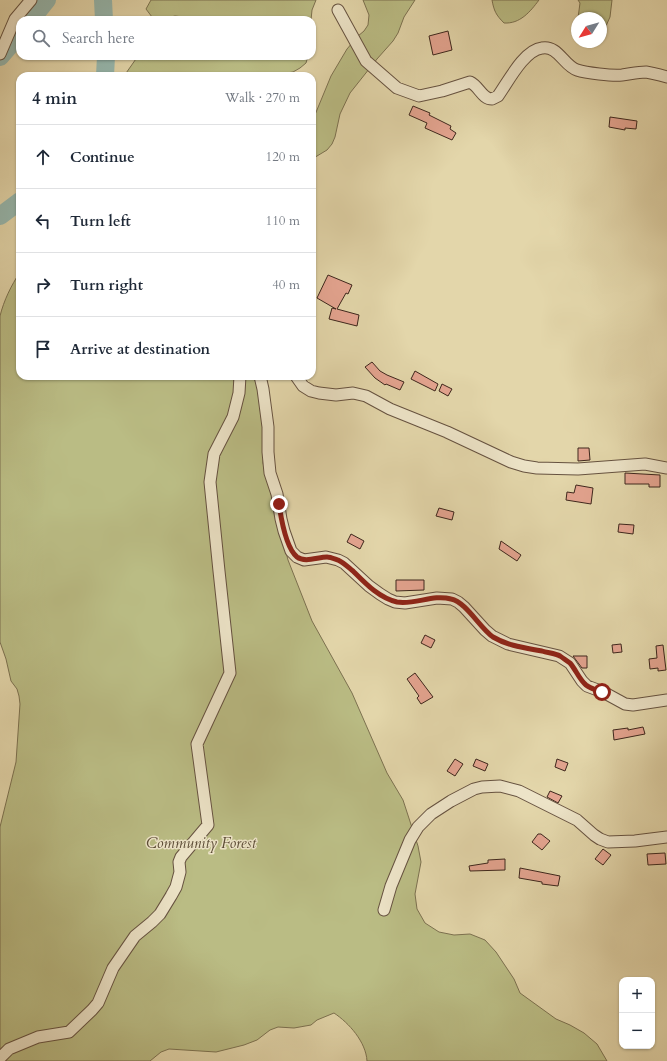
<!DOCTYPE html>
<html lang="en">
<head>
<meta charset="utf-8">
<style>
	:root { --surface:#fff; --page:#f2f2f3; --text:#1f2937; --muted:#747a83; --line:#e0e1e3 }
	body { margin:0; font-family:Cardo,serif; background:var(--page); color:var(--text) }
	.controls { position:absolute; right:12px; bottom:12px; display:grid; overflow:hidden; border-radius:8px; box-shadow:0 1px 3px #0004 }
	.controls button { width:36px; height:36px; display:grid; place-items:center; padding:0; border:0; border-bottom:1px solid var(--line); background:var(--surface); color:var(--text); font:20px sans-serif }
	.compass { position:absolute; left:571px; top:12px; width:36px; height:36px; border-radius:50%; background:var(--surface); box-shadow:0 1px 3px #0004; rotate:233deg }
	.stop { position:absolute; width:12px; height:12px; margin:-9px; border:3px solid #8f2418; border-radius:50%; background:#fff }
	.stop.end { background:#8f2418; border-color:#fff; box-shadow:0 1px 4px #0008 }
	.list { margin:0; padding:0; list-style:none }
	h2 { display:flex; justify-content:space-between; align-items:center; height:52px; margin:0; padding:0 16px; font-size:17px }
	h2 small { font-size:13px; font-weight:400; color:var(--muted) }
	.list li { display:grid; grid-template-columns:26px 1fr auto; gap:12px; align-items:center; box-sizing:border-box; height:64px; padding:0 16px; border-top:1px solid var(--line) }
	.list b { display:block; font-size:15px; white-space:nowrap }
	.list em { font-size:13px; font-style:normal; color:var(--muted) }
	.icon { flex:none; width:22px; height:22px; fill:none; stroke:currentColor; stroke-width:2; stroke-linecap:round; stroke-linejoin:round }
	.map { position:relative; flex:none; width:667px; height:1061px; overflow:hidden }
	.search { position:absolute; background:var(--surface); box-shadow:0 1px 3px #0004; left:16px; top:16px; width:300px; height:44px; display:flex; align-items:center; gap:10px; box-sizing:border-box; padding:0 14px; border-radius:12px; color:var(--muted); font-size:15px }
	.panel { position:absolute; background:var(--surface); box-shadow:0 1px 3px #0004; left:16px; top:72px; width:300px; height:308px; border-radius:12px }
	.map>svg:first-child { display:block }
	.green { fill:#babc84; stroke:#7c7150 }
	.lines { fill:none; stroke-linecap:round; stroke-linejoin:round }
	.river { stroke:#96b8af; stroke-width:18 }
	.building { fill:#e4a490; stroke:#3d261c }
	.street-casing { stroke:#665240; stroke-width:13 }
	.street { stroke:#ede4c8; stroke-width:11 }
	.route { stroke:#8f2418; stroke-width:5 }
	.labels { text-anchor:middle; stroke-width:3; stroke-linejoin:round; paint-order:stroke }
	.park-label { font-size:15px; font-style:italic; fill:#5c4c36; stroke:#ede4c8 }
</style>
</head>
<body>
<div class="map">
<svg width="667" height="1061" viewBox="0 0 667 1061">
	<rect width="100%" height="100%" fill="#e3d6aa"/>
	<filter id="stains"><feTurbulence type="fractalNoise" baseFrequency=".005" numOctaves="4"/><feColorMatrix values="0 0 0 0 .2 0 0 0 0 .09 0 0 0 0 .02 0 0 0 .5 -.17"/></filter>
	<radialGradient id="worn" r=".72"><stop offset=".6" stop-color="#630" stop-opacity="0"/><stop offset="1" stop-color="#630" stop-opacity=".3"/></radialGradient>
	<path class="green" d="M151 0H316L312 10 311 20H185L183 17 175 16 159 20 152 17 146 9Z
		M363 0H415L404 17 398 33 393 41 377 59 350 93 340 114 335 137 332 144 327 150 312 159V122L331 76 347 49 358 36 364 31 368 25 369 15Z
		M492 0H539C530 12 520 24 504 23 496 15 494 11 492 0Z
		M578 0H612L610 17 601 37V18H578L580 3Z
		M138 56H308L306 63 300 68 293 72 269 76H124Z
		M20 272V376H253L257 385 265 445 263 463 288 560 312 621 352 693 387 773 403 800 418 846 421 862 415 894 417 909 425 923 439 932 454 935 470 934 485 940 496 952 514 979 520 993 556 1019 570 1025 584 1033 597 1044 607 1061H367C366 1042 349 1023 334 1013L317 1020 311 1025 294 1028 278 1027 270 1030 257 1040 244 1045 216 1052 169 1049 161 1052 150 1061H0V827L16 762 20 704 19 696 17 689 11 681 6 659 0 642V316C4 300 11 286 20 272Z"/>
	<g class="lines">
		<path class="river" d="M103 0 104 20
			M31 20 47 0
			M0 57 20 34
			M105 76 106 56
			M0 216 20 201"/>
	</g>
	<path class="building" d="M448 31 452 50 433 55 429 36Z
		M413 106 430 113 429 115 451 126 450 129 456 133 452 140 425 128 427 123 409 115Z
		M610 117 637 121 636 129 625 128V130L609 127Z
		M328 275 352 285 348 294 346 293 337 309 359 315 357 326 329 319 332 308 336 309 317 298Z
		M372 362 380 371 387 375 404 382 400 390 386 384 385 385 375 378 365 367Z
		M415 371 438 384 435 391 411 379Z
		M442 384 452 389 448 396 439 391Z
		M578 448H589L590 460 578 461Z
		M625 473 660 475V487H649V484H625Z
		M576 485 593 488 591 504 566 500 567 492 574 493Z
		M439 508 454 512 452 520 436 516Z
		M619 524 634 525 633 534 618 532Z
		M351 534 364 541 360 549 347 542Z
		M501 541 521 555 517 561 499 549Z
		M396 580H424V590L396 591Z
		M425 635 435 640 431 648 421 643Z
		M621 644 622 652 613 653 612 645Z
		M663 645 666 670 658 671V668L650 669 649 659 657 658 656 646Z
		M573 656H587V668H582Z
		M415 673 433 697 421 704 417 698 419 696 407 679Z
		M643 727 645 734 614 740 613 730 628 728V730Z
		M455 759 463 764 455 776 447 771Z
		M476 759 488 764 485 771 473 766Z
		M557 759 568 763 565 771 555 767Z
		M550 791 562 796 558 803 547 797Z
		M538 834H541L550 841 542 850 532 842Z
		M603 849 611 855 603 865 595 859Z
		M665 853 666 864 648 865 647 854Z
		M505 859V870L470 871 469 866 488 863V860Z
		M520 868 560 876 558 886 542 884V882L519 878Z"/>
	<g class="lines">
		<defs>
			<path id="street" d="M338 10 366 61 397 88 419 96 442 91 470 82C479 86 482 99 492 99L498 96C508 82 524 50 542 48 558 45 564 66 577 70 586 73 612 76 622 75 630 74 638 72 646 72 653 73 660 75 667 77
				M0 54 15 19 31 0
				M260 376 263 389 268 427V452L270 473 277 494 281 519 284 531 291 551 297 557 304 560 326 557 338 560 344 563 369 586 380 594 388 599 395 602 405 603 437 598 452 599 458 602 464 607 485 630 492 636 508 644 559 656 570 663 582 681 587 686 603 692 625 704 633 705 667 700
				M296 376 303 386 311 391 319 393 336 395 353 393 366 396 390 409 447 432 511 462 524 466 537 468 578 469 645 464 667 468
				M384 910 391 886 410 840 418 827 431 814 451 801 474 789 482 787 500 786 519 791 577 820 594 835 600 839 608 842 635 841 667 837
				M0 1058 9 1049 38 1037 69 1032 92 1010 98 1003 113 968 135 936 152 922 160 914 171 896 176 887 180 872 179 862 181 857 208 825 197 744 230 673 219 571 210 482 214 454 233 417 239 393 240 376"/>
		</defs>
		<use href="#street" class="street-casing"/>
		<use href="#street" class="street"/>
	</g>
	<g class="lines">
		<path class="route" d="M279 504C281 518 286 548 297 557 305 563 318 557 327 557 330 557 335 559 338 560 344 563 348 567 353 571 365 583 379 598 397 602 415 605 433 594 451 599 466 602 480 628 493 637 508 646 526 648 542 651 548 653 555 653 560 656 563 658 567 661 570 663 576 670 579 679 586 685 591 689 597 690 602 692"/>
	</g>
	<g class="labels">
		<g class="park-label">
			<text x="201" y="848">Community Forest</text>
		</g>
	</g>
	<rect width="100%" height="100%" filter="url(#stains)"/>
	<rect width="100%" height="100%" fill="url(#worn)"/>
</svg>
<div class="controls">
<button>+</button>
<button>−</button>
</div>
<svg class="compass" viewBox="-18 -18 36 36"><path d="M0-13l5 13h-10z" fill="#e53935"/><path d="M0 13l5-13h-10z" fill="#747a83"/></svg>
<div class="stop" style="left:602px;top:692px"></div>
<div class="stop end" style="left:279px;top:504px"></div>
<div class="search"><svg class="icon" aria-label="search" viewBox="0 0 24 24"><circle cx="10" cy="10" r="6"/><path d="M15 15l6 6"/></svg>Search here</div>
<section class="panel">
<h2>4 min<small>Walk · 270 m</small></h2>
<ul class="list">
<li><svg class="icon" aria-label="ahead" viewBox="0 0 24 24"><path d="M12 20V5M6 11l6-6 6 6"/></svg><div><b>Continue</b></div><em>120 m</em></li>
<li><svg class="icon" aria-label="left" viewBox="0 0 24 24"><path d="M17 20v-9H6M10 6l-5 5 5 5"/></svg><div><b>Turn left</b></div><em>110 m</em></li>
<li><svg class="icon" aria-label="right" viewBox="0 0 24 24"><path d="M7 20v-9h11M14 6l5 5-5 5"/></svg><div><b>Turn right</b></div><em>40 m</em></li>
<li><svg class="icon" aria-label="arrive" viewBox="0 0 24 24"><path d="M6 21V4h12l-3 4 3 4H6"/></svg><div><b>Arrive at destination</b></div></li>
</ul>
</section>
</div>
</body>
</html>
